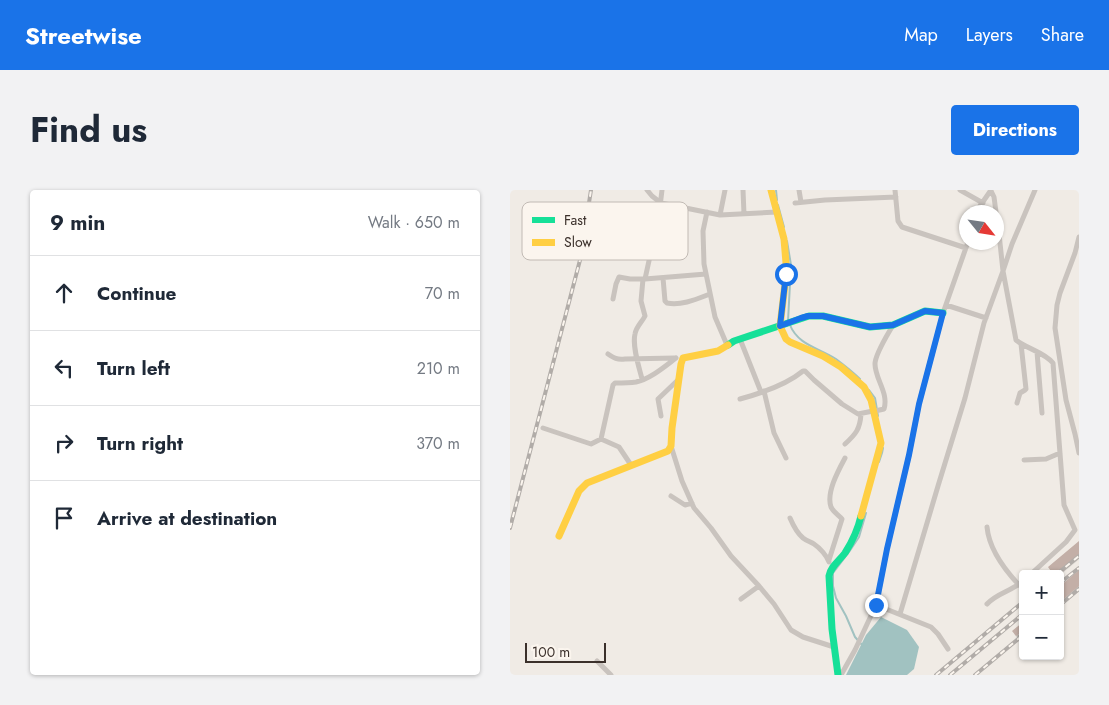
<!DOCTYPE html>
<html lang="en">
<head>
<meta charset="utf-8">
<style>
	:root { --surface:#fff; --page:#f2f2f3; --text:#1f2937; --muted:#747a83; --line:#e0e1e3; --accent:#1a73e8 }
	body { margin:0; font-family:Jost,sans-serif; background:var(--page); color:var(--text) }
	.controls { position:absolute; right:15px; bottom:15px; display:grid; overflow:hidden; border-radius:5px; box-shadow:0 1px 4px #0004 }
	.controls button { width:45px; height:45px; display:grid; place-items:center; padding:0; border:0; border-bottom:1px solid var(--line); background:var(--surface); color:var(--text); font:25px sans-serif }
	.compass { position:absolute; left:449px; top:15px; width:45px; height:45px; border-radius:50%; background:var(--surface); box-shadow:0 1px 4px #0004; rotate:120deg }
	.scale { position:absolute; left:15px; bottom:12px; width:81px; box-sizing:border-box; padding-left:5px; border:2px solid #3b302b; border-top:0; font-size:14px; line-height:18px; white-space:nowrap; color:#3b302b; -webkit-text-stroke:4px #fbf5ee; paint-order:stroke }
	.stop { position:absolute; width:15px; height:15px; margin:-11px; border:4px solid #1a73e8; border-radius:50%; background:#fff }
	.stop.end { background:#1a73e8; border-color:#fff; box-shadow:0 1px 5px #0008 }
	.list { margin:0; padding:0; list-style:none }
	h2 { display:flex; justify-content:space-between; align-items:center; height:65px; margin:0; padding:0 20px; font-size:21px }
	h2 small { font-size:16px; font-weight:400; color:var(--muted) }
	.list li { display:grid; grid-template-columns:32px 1fr auto; gap:15px; align-items:center; box-sizing:border-box; height:75px; padding:0 20px; border-top:1px solid var(--line) }
	.list b { display:block; font-size:19px; white-space:nowrap }
	.list em { font-size:16px; font-style:normal; color:var(--muted) }
	.icon { flex:none; width:28px; height:28px; fill:none; stroke:currentColor; stroke-width:2; stroke-linecap:round; stroke-linejoin:round }
	.map { position:relative; flex:none; width:569px; height:485px; overflow:hidden; border-radius:5px }
	header { display:flex; align-items:center; gap:30px; box-sizing:border-box; height:70px; padding:0 25px; background:var(--accent); color:#fff }
	header strong { font-size:24px }
	nav { display:flex; gap:28px; margin-inline-start:auto; font-size:18px }
	.intro { display:flex; align-items:center; justify-content:space-between; box-sizing:border-box; height:120px; padding:0 30px }
	h1 { margin:0; font-size:35px }
	.button { padding:12px 22px; border-radius:5px; background:var(--accent); color:#fff; font-size:18px; font-weight:700 }
	main { display:flex; gap:30px; padding:0 30px }
	aside { flex:1; background:var(--surface); border-radius:5px; box-shadow:0 1px 4px #0004 }
	.map>svg:first-child { display:block }
	.water { fill:#a1c2c1 }
	.lines { fill:none; stroke-linecap:round; stroke-linejoin:round }
	.stream { stroke:#a1c2c1; stroke-width:2 }
	.building { fill:#c3afa7; filter:url(#shadow) }
	.street { stroke:#c9c3be; stroke-width:5 }
	.fast { stroke:#16e098; stroke-width:7 }
	.slow { stroke:#ffcf43; stroke-width:7 }
	.rail-casing { stroke:#b1aca8; stroke-width:4 }
	.rail { stroke:#fbf5ee; stroke-width:2; stroke-dasharray:5.5; stroke-linecap:butt }
	.route { stroke:#1a73e8; stroke-width:6 }
	.key { fill:#fbf5ee; stroke:#c1bab4; stroke-width:1 }
	.key-label { font-size:14px; fill:#3b302b }
</style>
</head>
<body>
<header>
<strong>Streetwise</strong>
<nav><a>Map</a><a>Layers</a><a>Share</a></nav>
</header>
<div class="intro"><h1>Find us</h1><a class="button">Directions</a></div>
<main>
<aside>
<h2>9 min<small>Walk · 650 m</small></h2>
<ul class="list">
<li><svg class="icon" aria-label="ahead" viewBox="0 0 24 24"><path d="M12 20V5M6 11l6-6 6 6"/></svg><div><b>Continue</b></div><em>70 m</em></li>
<li><svg class="icon" aria-label="left" viewBox="0 0 24 24"><path d="M17 20v-9H6M10 6l-5 5 5 5"/></svg><div><b>Turn left</b></div><em>210 m</em></li>
<li><svg class="icon" aria-label="right" viewBox="0 0 24 24"><path d="M7 20v-9h11M14 6l5 5-5 5"/></svg><div><b>Turn right</b></div><em>370 m</em></li>
<li><svg class="icon" aria-label="arrive" viewBox="0 0 24 24"><path d="M6 21V4h12l-3 4 3 4H6"/></svg><div><b>Arrive at destination</b></div></li>
</ul>
</aside>
<div class="map">
<svg width="569" height="485" viewBox="0 0 569 485">
	<defs>
		<filter id="shadow"><feDropShadow dx="2.5" dy="2.5" stdDeviation="0" flood-color="#0004"/></filter>
	</defs>
	<rect width="100%" height="100%" fill="#f0ebe5"/>
	<path class="water" d="M371 427 397 440 409 457 404 479 397 485H336L356 445Z"/>
	<g class="lines">
		<path class="stream" d="M266 0 267 10
			M268 15 274 37
			M277 51 281 75 278 131
			M280 135C288 155 309 158 326 169 334 175 343 182 350 189
			M359 200 365 208 368 226
			M369 272 372 263 373 258
			M353 456 345 447 336 426 326 408 323 396V383L339 362 349 347 356 323"/>
	</g>
	<path class="building" d="M569 351V364L545 384H543L538 377Z
		M569 380V396L550 412V396Z
		M513 432V441L506 446 502 441Z"/>
	<g class="lines">
		<path class="street" d="M137 0 142 6 151 13 210 25 267 22
			M233 0 234 24
			M289 0 291 12
			M385 0 388 31 392 37 456 58
			M450 0 473 13
			M481 1 484 7 486 22
			M285 13 315 10 386 7
			M197 22 193 41 194 74 205 127 217 155
			M468 22 470 16 481 0
			M210 25 215 0
			M569 47 565 63 550 103 547 115 545 138 556 210 565 244 569 263
			M153 88 155 111 157 113C171 116 187 109 200 104
			M135 89 149 25 152 0
			M103 109 106 94 109 87 120 89H135L196 84
			M436 115 476 128
			M230 149 251 202
			M527 162 532 223
			M98 164C104 168 107 170 115 169L165 168
			M132 189C129 177 122 156 125 144 126 137 132 132 135 126L131 111 133 89
			M254 201 264 243 276 268
			M230 209C252 203 276 195 293 181H295L304 190 332 214 348 224 363 221
			M507 213 510 203 515 200 516 199 511 154
			M365 221 374 219C379 203 365 189 365 174 365 164 378 144 383 135
			M151 226 148 209 169 189
			M33 238 81 254 91 249
			M335 254C346 244 350 239 351 224
			M161 256 172 291 184 318 201 338 221 366 249 396 264 414 281 440 293 447 324 457
			M514 270 536 269 550 263
			M121 275 109 257 91 249 103 195 105 193C112 193 119 193 126 192 140 189 154 177 166 168
			M161 306 175 315 182 313
			M280 328C283 335 287 343 293 348 297 351 301 352 304 354 310 358 317 366 319 372
			M477 337C479 359 494 379 509 395
			M319 370 332 329C329 325 323 322 321 317 316 303 328 281 335 268
			M521 384 556 352 565 340 554 315 543 173C534 162 517 159 506 150L493 81 502 54 525 0
			M231 409 249 396
			M477 414C487 403 502 401 513 391
			M366 415 421 437 428 444 438 459
			M390 424 428 296 455 208 474 133 493 81 487 25
			M87 471 101 485
			M331 485 345 460 366 415 377 359 399 265 409 214 433 123 458 52"/>
		<path class="fast" d="M218 155 224 151 299 126H313L360 137 383 135 415 121 433 123
			M328 485 322 439 319 386C321 376 329 371 335 363 342 352 348 339 351 326"/>
		<path class="slow" d="M261 0 274 49 276 73 275 94 270 136 276 149 280 152 313 166 331 177 354 197 361 210 371 253 351 326
			M49 346 69 301 77 293 158 261 161 256 162 238 171 174 173 168 208 161 218 155"/>
		<defs>
			<path id="rail" d="M0 338 70 70 81 0
				M547 384 569 366
				M550 393 569 378
				M550 415 569 399
				M426 485 513 412
				M440 485 513 424
				M465 485 513 445"/>
		</defs>
		<use href="#rail" class="rail-casing"/>
		<use href="#rail" class="rail"/>
	</g>
	<g class="lines">
		<path class="route" d="M276 84 270 136 291 128 298 126H313L360 137 383 135 415 121 433 123 409 214 399 265 377 359 366 415"/>
	</g>
	<rect x="12" y="12" width="166" height="58" rx="8" class="key"/>
	<rect x="22" y="27" width="23" height="6" fill="#16e098"/>
	<rect x="22" y="49" width="23" height="7" fill="#ffcf43"/>
	<g class="key-label">
		<text x="54" y="35">Fast</text>
		<text x="54" y="57">Slow</text>
	</g>
</svg>
<div class="controls">
<button>+</button>
<button>−</button>
</div>
<svg class="compass" viewBox="-18 -18 36 36"><path d="M0-13l5 13h-10z" fill="#e53935"/><path d="M0 13l5-13h-10z" fill="#747a83"/></svg>
<div class="scale">100 m</div>
<div class="stop" style="left:276px;top:84px"></div>
<div class="stop end" style="left:366px;top:415px"></div>
</div>
</main>
</body>
</html>
